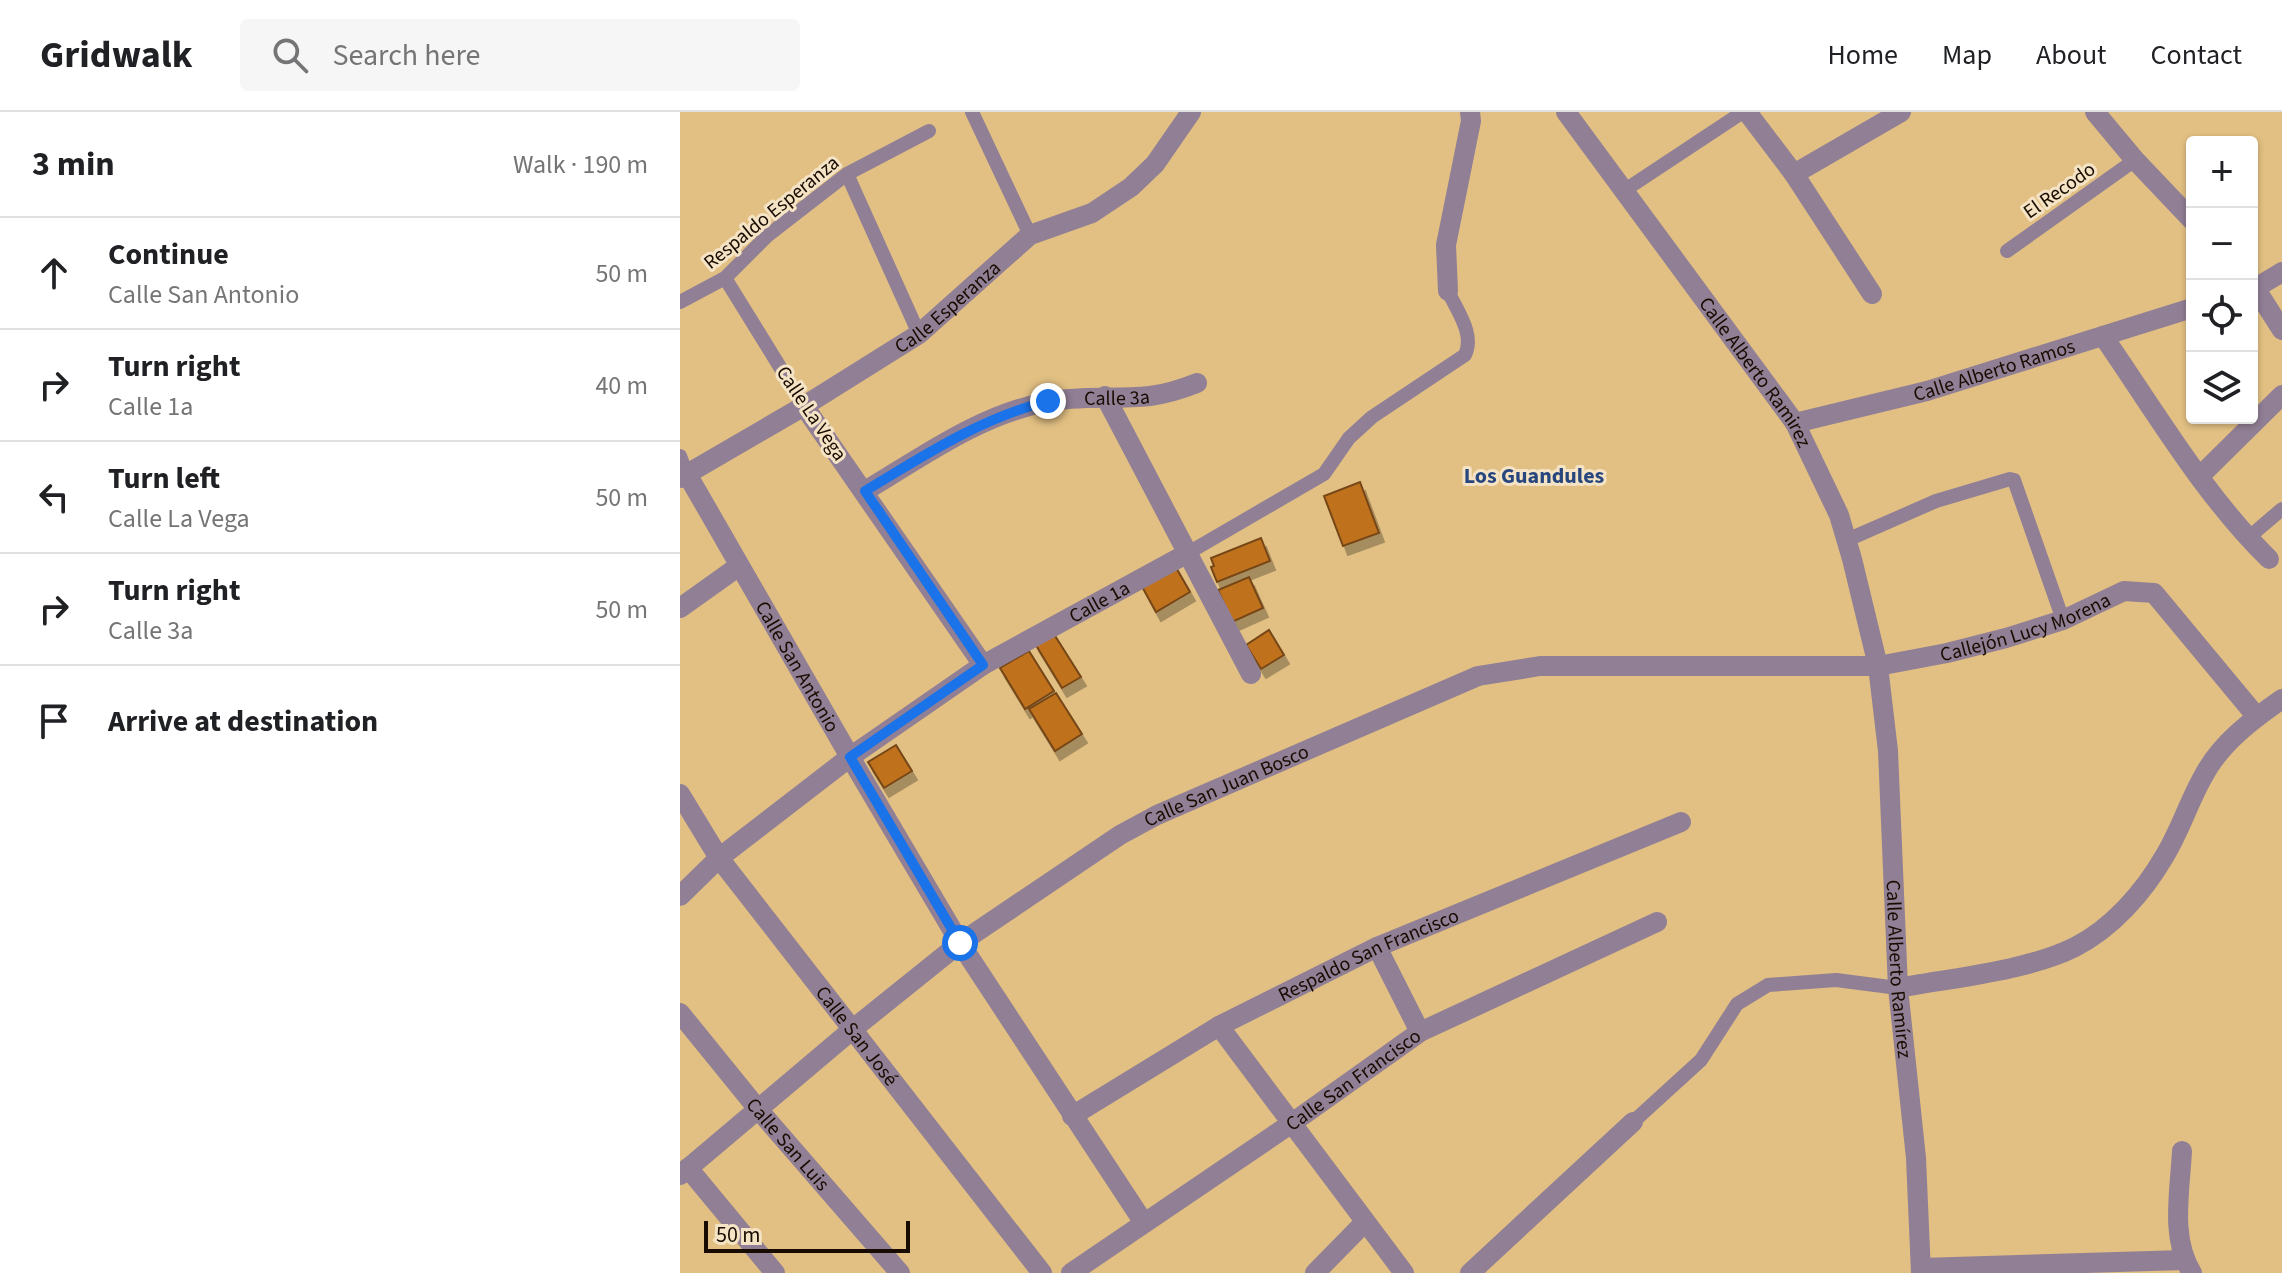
<!DOCTYPE html>
<html lang="en">
<head>
<meta charset="utf-8">
<style>
	:root { --surface:#fff; --page:#f6f6f6; --text:#202124; --muted:#757577; --line:#e0e0e0 }
	body { margin:0; font-family:"Source Sans 3",sans-serif; background:var(--page); color:var(--text) }
	.controls { position:absolute; right:24px; top:24px; display:grid; overflow:hidden; border-radius:8px; box-shadow:0 2px 6px #0004 }
	.controls button { width:72px; height:72px; display:grid; place-items:center; padding:0; border:0; border-bottom:2px solid var(--line); background:var(--surface); color:var(--text); font:40px sans-serif }
	.scale { position:absolute; left:24px; bottom:20px; width:206px; box-sizing:border-box; padding-left:8px; border:4px solid #180c00; border-top:0; font-size:22px; line-height:28px; white-space:nowrap; color:#180c00; -webkit-text-stroke:6px #f5e3c5; paint-order:stroke }
	.stop { position:absolute; width:24px; height:24px; margin:-18px; border:6px solid #1a73e8; border-radius:50%; background:#fff }
	.stop.end { background:#1a73e8; border-color:#fff; box-shadow:0 2px 8px #0008 }
	.list { margin:0; padding:0; list-style:none }
	h2 { display:flex; justify-content:space-between; align-items:center; height:104px; margin:0; padding:0 32px; font-size:34px }
	h2 small { font-size:26px; font-weight:400; color:var(--muted) }
	.list li { display:grid; grid-template-columns:52px 1fr auto; gap:24px; align-items:center; box-sizing:border-box; height:112px; padding:0 32px; border-top:2px solid var(--line) }
	.list b { display:block; font-size:30px; white-space:nowrap }
	.list p { margin:0; font-size:26px; white-space:nowrap; color:var(--muted) }
	.list em { font-size:26px; font-style:normal; color:var(--muted) }
	.icon { flex:none; width:44px; height:44px; fill:none; stroke:currentColor; stroke-width:2; stroke-linecap:round; stroke-linejoin:round }
	.map { position:relative; flex:none; width:1602px; height:1161px; overflow:hidden }
	header { display:flex; align-items:center; gap:48px; box-sizing:border-box; height:112px; padding:0 40px; background:var(--surface); border-bottom:2px solid var(--line) }
	header strong { font-size:38px }
	nav { display:flex; gap:44px; margin-inline-start:auto; font-size:28px }
	.search { width:560px; height:72px; background:var(--page); display:flex; align-items:center; gap:20px; box-sizing:border-box; padding:0 28px; border-radius:8px; color:var(--muted); font-size:30px }
	main { display:flex }
	aside { flex:1; background:var(--surface) }
	.map>svg:first-child { display:block }
	.building { fill:#c0711f; stroke:#754618; stroke-width:2; filter:url(#shadow) }
	.lines { fill:none; stroke-linecap:round; stroke-linejoin:round }
	.service { stroke:#917f95; stroke-width:14 }
	.minor { stroke:#917f95; stroke-width:20 }
	.route { stroke:#1a73e8; stroke-width:10 }
	.labels { text-anchor:middle; stroke-width:6; stroke-linejoin:round; paint-order:stroke }
	.street-label { font-size:20px; fill:#180c00; stroke:#f5e3c5 }
	.neighbourhood-label { font-size:22px; font-weight:bold; fill:#27467d; stroke:#f5e3c5 }
</style>
</head>
<body>
<header>
<strong>Gridwalk</strong>
<div class="search"><svg class="icon" aria-label="search" viewBox="0 0 24 24"><circle cx="10" cy="10" r="6"/><path d="M15 15l6 6"/></svg>Search here</div>
<nav><a>Home</a><a>Map</a><a>About</a><a>Contact</a></nav>
</header>
<main>
<aside>
<h2>3 min<small>Walk · 190 m</small></h2>
<ul class="list">
<li><svg class="icon" aria-label="ahead" viewBox="0 0 24 24"><path d="M12 20V5M6 11l6-6 6 6"/></svg><div><b>Continue</b><p>Calle San Antonio</p></div><em>50 m</em></li>
<li><svg class="icon" aria-label="right" viewBox="0 0 24 24"><path d="M7 20v-9h11M14 6l5 5-5 5"/></svg><div><b>Turn right</b><p>Calle 1a</p></div><em>40 m</em></li>
<li><svg class="icon" aria-label="left" viewBox="0 0 24 24"><path d="M17 20v-9H6M10 6l-5 5 5 5"/></svg><div><b>Turn left</b><p>Calle La Vega</p></div><em>50 m</em></li>
<li><svg class="icon" aria-label="right" viewBox="0 0 24 24"><path d="M7 20v-9h11M14 6l5 5-5 5"/></svg><div><b>Turn right</b><p>Calle 3a</p></div><em>50 m</em></li>
<li><svg class="icon" aria-label="arrive" viewBox="0 0 24 24"><path d="M6 21V4h12l-3 4 3 4H6"/></svg><div><b>Arrive at destination</b></div></li>
</ul>
</aside>
<div class="map">
<svg width="1602" height="1161" viewBox="0 0 1602 1161">
	<defs>
		<filter id="shadow"><feDropShadow dx="5" dy="9" stdDeviation="0" flood-color="#0004"/></filter>
	</defs>
	<rect width="100%" height="100%" fill="#e2c083"/>
	<path class="building" d="M680 370 699 421 663 434 644 384Z
		M581 426 590 449 537 470 531 455 534 454 531 446Z
		M494 452 510 480 476 500 460 471Z
		M569 465 583 496 552 510 538 478Z
		M589 518 604 543 581 557 566 533Z
		M372 519 401 565 382 576 354 530Z
		M349 539 374 579 345 597 320 556Z
		M376 581 402 622 375 639 349 597Z
		M216 633 232 659 204 676 188 650Z"/>
	<g class="lines">
		<path class="service" d="M292 0 350 123
			M167 62 239 222
			M942 80 1063 0
			M1327 139 1455 48
			M45 166 124 294
			M0 190 45 166 87 124 167 62 249 19
			M0 344 7 362
			M1568 426 1602 397
			M1167 428 1256 389 1330 367 1334 368 1383 508
			M508 441 644 362 669 326 692 305 785 243C795 222 777 199 768 179
			M953 1010 1021 948 1057 892 1088 873 1156 868 1218 876"/>
		<g class="minor">
			<path id="s1" d="M886 0 1115 311 1159 403 1172 447 1198 554 1208 639 1218 876 1236 1046 1241 1161"/>
			<path d="M1067 0 1114 62 1192 182"/>
			<path d="M1415 0 1455 48 1512 108"/>
			<path d="M1114 62 1221 0"/>
			<path d="M1572 171 1602 218"/>
			<path d="M1572 178 1602 160"/>
			<path d="M768 179 766 133 791 9 790 0"/>
			<path d="M1423 224C1475 299 1523 382 1589 447"/>
			<path d="M425 284 571 562"/>
			<path d="M124 294 303 553"/>
			<path id="s2" d="M1115 311 1247 279 1512 196"/>
			<path id="s3" d="M7 362 170 645 280 831 464 1111"/>
			<path d="M1520 364 1602 283"/>
			<path id="s4" d="M0 366 124 294 239 222 350 123 412 101 451 75 475 52 511 0"/>
			<path id="s5" d="M185 379C242 345 299 303 366 290 400 283 435 288 470 284 486 282 502 277 517 271"/>
			<path d="M0 496 59 454"/>
			<path id="s6" d="M0 682 39 746 362 1161"/>
			<path id="s7" d="M0 784 39 746 170 645 303 553 508 441"/>
			<path d="M697 835 740 920"/>
			<path d="M1218 876C1271 866 1347 859 1395 835 1432 816 1463 781 1484 745 1500 719 1509 689 1524 663 1541 631 1573 607 1602 587"/>
			<path id="s8" d="M0 901 77 996 220 1161"/>
			<path d="M539 914 724 1161"/>
			<path id="s9" d="M392 1004 539 914 697 835 1001 710"/>
			<path d="M1502 1039C1500 1079 1490 1126 1512 1161"/>
			<path d="M8 1056 95 1161"/>
			<path id="s10" d="M0 1063 173 917 280 831 440 723 477 703 798 564 860 554H1198L1267 541 1326 526 1383 508 1444 479 1474 481 1577 605"/>
			<path d="M1241 1156 1504 1148"/>
			<path id="s11" d="M391 1161 612 1011 740 920 977 810"/>
			<path d="M635 1161 685 1110"/>
			<path d="M790 1161 953 1010"/>
		</g>
	</g>
	<g class="lines">
		<path class="route" d="M280 831 170 645 303 553 185 379C245 343 299 307 368 289"/>
	</g>
	<g class="labels">
		<g class="street-label">
			<text transform="translate(1379 78) rotate(-35)" y="7">El Recodo</text>
			<text transform="translate(91 100) rotate(-39)" y="7">Respaldo Esperanza</text>
			<text dy="7" stroke="none"><textPath href="#s4" startOffset="318">Calle Esperanza</textPath></text>
			<text dy="7" stroke="none"><textPath href="#s2" startOffset="206">Calle Alberto Ramos</textPath></text>
			<text dy="7" stroke="none"><textPath href="#s1" startOffset="322">Calle Alberto Ramirez</textPath></text>
			<text dy="7" stroke="none"><textPath href="#s5" startOffset="274">Calle 3a</textPath></text>
			<text transform="translate(132 301) rotate(56)" y="7">Calle La Vega</text>
			<text dy="7" stroke="none"><textPath href="#s7" startOffset="514">Calle 1a</textPath></text>
			<text dy="7" stroke="none"><textPath href="#s10" startOffset="1502">Callejón Lucy Morena</textPath></text>
			<text dy="7" stroke="none"><textPath href="#s3" startOffset="222">Calle San Antonio</textPath></text>
			<text dy="7" stroke="none"><textPath href="#s10" startOffset="674">Calle San Juan Bosco</textPath></text>
			<text dy="7" stroke="none"><textPath href="#s9" startOffset="338">Respaldo San Francisco</textPath></text>
			<text dy="7" stroke="none"><textPath href="#s1" startOffset="948">Calle Alberto Ramírez</textPath></text>
			<text dy="7" stroke="none"><textPath href="#s6" startOffset="300">Calle San José</textPath></text>
			<text dy="7" stroke="none"><textPath href="#s11" startOffset="342">Calle San Francisco</textPath></text>
			<text dy="7" stroke="none"><textPath href="#s8" startOffset="170">Calle San Luis</textPath></text>
		</g>
		<g class="neighbourhood-label">
			<text x="854" y="371">Los Guandules</text>
		</g>
	</g>
</svg>
<div class="controls">
<button>+</button>
<button>−</button>
<button><svg class="icon" aria-label="locate" viewBox="0 0 24 24"><circle cx="12" cy="12" r="6"/><path d="M12 2v4M12 18v4M2 12h4M18 12h4"/></svg></button>
<button><svg class="icon" aria-label="layers" viewBox="0 0 24 24"><path d="M12 4l9 5-9 5-9-5zM3 14l9 5 9-5"/></svg></button>
</div>
<div class="scale">50 m</div>
<div class="stop" style="left:280px;top:831px"></div>
<div class="stop end" style="left:368px;top:289px"></div>
</div>
</main>
</body>
</html>
